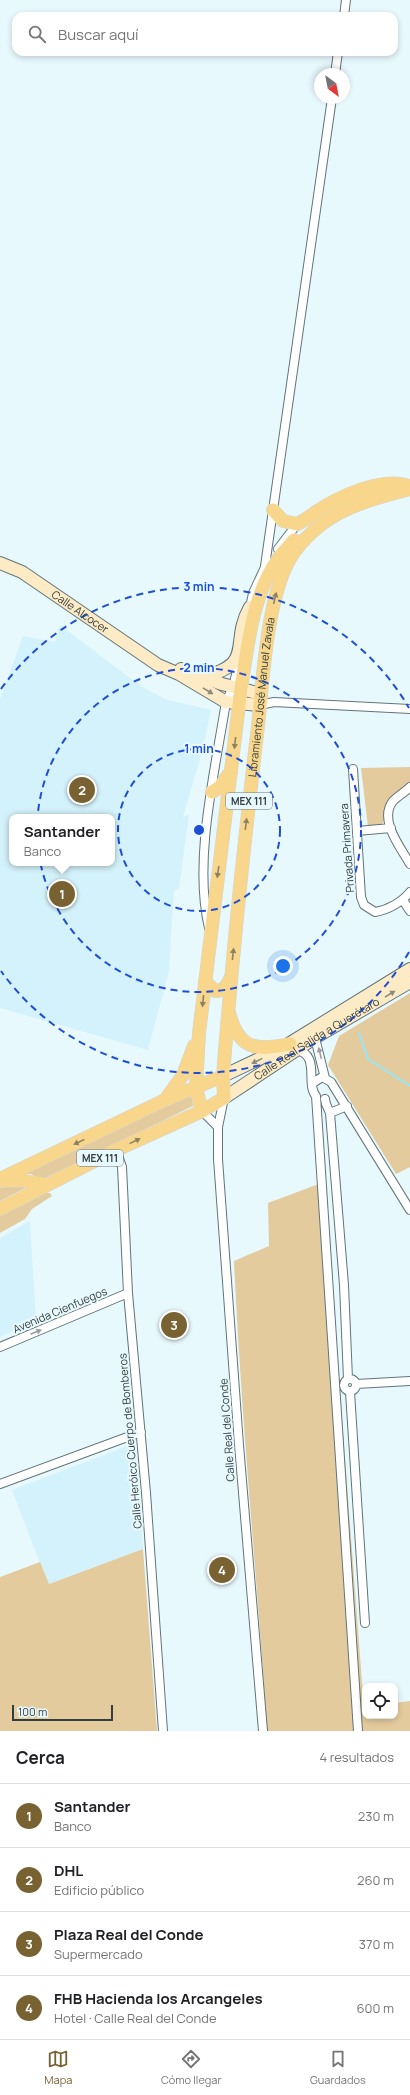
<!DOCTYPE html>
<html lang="es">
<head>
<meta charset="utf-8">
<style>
	:root { --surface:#fff; --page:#f2f2f2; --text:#202124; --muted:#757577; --line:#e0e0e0; --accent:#796232 }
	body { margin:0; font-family:Manrope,sans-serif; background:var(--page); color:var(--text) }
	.controls { position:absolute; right:12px; bottom:12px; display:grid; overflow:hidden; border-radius:8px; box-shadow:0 2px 6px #0003 }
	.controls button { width:36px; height:36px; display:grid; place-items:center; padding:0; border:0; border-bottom:1px solid var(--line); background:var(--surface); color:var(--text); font:20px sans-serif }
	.compass { position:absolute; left:314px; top:68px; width:36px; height:36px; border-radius:50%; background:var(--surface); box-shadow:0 2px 6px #0003; rotate:148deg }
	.scale { position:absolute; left:12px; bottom:10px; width:101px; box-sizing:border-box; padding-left:4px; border:2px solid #343d3f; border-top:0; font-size:11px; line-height:14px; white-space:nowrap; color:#343d3f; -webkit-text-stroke:3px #e8f9fd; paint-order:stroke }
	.you { position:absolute; left:283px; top:966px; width:14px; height:14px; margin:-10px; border:3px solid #fff; border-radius:50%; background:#1a73e8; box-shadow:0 0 0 6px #1a73e833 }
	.badge { display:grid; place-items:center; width:26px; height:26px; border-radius:50%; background:var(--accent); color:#fff; font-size:13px; font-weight:700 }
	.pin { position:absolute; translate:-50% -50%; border:2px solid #fff; box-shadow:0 1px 4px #0006 }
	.popup { position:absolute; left:9px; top:814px; width:106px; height:52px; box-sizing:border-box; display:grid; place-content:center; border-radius:8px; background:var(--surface); filter:drop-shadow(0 1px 3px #0005); font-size:13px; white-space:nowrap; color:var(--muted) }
	.popup b { font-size:15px; color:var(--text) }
	.popup::after { content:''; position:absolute; left:50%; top:100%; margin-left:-8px; border:8px solid transparent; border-top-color:var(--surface) }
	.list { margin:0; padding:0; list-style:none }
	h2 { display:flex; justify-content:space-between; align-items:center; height:52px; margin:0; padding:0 16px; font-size:17px }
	h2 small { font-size:13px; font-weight:400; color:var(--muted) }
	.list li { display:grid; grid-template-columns:26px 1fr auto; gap:12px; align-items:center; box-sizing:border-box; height:64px; padding:0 16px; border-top:1px solid var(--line) }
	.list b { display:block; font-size:15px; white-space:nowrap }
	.list p { margin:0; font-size:13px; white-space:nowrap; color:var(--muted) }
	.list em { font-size:13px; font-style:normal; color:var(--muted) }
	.icon { flex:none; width:22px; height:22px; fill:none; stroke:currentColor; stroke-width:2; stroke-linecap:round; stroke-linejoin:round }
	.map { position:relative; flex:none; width:410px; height:1731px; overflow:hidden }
	.search { position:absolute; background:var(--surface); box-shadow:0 2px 6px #0003; left:12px; right:12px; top:12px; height:44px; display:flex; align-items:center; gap:10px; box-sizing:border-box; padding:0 14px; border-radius:12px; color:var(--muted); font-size:15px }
	.sheet { height:308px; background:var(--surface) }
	nav { display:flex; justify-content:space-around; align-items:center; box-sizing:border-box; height:56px; border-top:1px solid var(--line); background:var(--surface); font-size:11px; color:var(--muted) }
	nav a { display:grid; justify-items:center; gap:2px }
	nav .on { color:var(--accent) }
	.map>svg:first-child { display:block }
	.built { fill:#d4f2fb; fill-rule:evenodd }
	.green { fill:#e3cb9d }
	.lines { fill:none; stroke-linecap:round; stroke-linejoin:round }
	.stream { stroke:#94e7fc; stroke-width:2 }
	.street-casing { stroke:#617479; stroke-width:10 }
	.secondary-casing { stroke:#617479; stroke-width:14 }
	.primary-casing { stroke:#d2d4d5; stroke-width:14 }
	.street { stroke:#fff; stroke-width:8 }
	.secondary { stroke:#fcebc5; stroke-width:12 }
	.primary { stroke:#f8d78c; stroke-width:13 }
	.oneway { fill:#8c8262 }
	.oneway2 { fill:#8e8b7b }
	.oneway3 { fill:#9a9e9f }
	.ring { fill:none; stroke:#1d4ed8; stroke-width:2; stroke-dasharray:7 5 }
	.labels { text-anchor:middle; stroke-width:4; stroke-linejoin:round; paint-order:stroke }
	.shield { fill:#e8f9fd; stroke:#6a7578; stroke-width:1 }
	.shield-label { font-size:10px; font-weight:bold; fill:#343d3f }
	.street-label { font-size:11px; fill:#343d3f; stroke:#e8f9fd }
	.centre { fill:#1d4ed8; stroke:#e8f9fd; stroke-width:2 }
	.ring-label { font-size:12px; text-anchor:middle; font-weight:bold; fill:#1d4ed8; stroke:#e8f9fd; stroke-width:4; stroke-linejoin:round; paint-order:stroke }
</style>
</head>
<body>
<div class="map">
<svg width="410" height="1731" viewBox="0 0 410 1731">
	<rect width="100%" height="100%" fill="#e8f9fd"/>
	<path class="built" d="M60 625 126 675 151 692 168 700 211 710 202 752 183 817 189 815 179 889 174 890 169 971 148 1050 0 1008V699L23 636 55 642ZM12 817H112V863H12Z
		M30 1221 36 1320 0 1337V1238Z
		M135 1443 143 1549 48 1584 12 1490Z"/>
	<path class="green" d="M410 767V783L396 796 381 826 368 827 361 768Z
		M410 993V1167L396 1174 328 1065 339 1036Z
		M191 1093 193 1106 41 1180 31 1174H23Z
		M324 1182 364 1708 365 1716H395V1703L410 1701V1731H267C257 1574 241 1418 234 1261L269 1246 268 1203Z
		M11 1184H33L0 1201V1188Z
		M44 1193H50L52 1196 32 1209 25 1219 0 1233V1215Z
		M143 1549 157 1731H0V1577L40 1562 49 1584Z"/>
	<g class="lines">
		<path class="stream" d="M359 1033 368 1059 410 1086"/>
		<defs>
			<path id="street" d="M344 16 346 0
				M335 74 338 52
				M278 549 297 524
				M265 566 332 98
				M250 608 253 593 267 563
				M260 705 274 702 410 709
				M353 769 361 897 364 905 375 912C388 910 402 902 410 892
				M410 787C405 792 398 796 393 801 378 820 401 848 410 864
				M357 831 391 828
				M403 900 410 911
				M209 928C193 861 215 771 226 702L233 687 239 662
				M314 1034 325 1078
				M296 1050C321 1054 305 1084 316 1096L358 1731
				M313 1083 322 1077 331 1082 410 1210
				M224 1098 218 1127V1159L239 1445 263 1731
				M325 1099 326 1104 330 1113 344 1285 348 1379
				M202 1111 218 1127
				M330 1113 347 1106
				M116 1150 122 1167 128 1293 146 1493 163 1731
				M0 1347 128 1293
				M344 1385a6 6 0 1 1 12 0a6 6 0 1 1-12 0Z
				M356 1384 410 1381
				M350 1392 365 1623
				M0 1484 141 1432"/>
			<g id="secondary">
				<path id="s1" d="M0 563 22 572 158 665 179 674 226 702 260 705"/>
				<path d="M181 669 222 684 261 694"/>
				<path d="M202 677C257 664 229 644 250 607"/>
				<path d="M223 1076 282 1048 410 969"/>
				<path id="s2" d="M224 1098 316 1037 410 982"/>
			</g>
			<g id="primary">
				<path d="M273 510 283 521 297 524C304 521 309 517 316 512 338 497 379 478 406 485"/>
				<path d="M212 792 220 787 231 771"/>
				<path d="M205 981 215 991C225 991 227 985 231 977"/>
				<path d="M229 1013C239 1050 256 1051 290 1044"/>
				<path d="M165 1100 183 1075 194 1046"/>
				<path d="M202 1111 196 1088 199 1033 241 688C248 646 252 595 278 559 283 552 289 546 294 540"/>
				<path d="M0 1179 165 1100 223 1076"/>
				<path d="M3 1181 20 1180 46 1185"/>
				<path id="s3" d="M0 1209 116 1150 202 1111 224 1098 223 1076C232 959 244 843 258 726 263 679 267 588 295 551 324 512 365 500 410 489"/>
			</g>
		</defs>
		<use href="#street" class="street-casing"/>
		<use href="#secondary" class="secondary-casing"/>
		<use href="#primary" class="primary-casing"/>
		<use href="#street" class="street"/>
		<use href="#secondary" class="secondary"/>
		<use href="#primary" class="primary"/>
	</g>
	<defs><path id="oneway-solid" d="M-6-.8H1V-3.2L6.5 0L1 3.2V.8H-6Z"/></defs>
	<g class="oneway">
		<use href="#oneway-solid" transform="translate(275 598) rotate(-77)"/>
		<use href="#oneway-solid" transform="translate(235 743) rotate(96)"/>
		<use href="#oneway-solid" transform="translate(246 824) rotate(-83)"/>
		<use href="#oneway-solid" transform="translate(218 872) rotate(98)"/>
		<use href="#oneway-solid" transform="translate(233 954) rotate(-84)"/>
		<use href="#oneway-solid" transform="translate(203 1001) rotate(96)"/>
		<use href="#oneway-solid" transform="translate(135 1141) rotate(-26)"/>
		<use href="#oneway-solid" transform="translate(79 1142) rotate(154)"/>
	</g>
	<g class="oneway2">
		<use href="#oneway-solid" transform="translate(208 691) rotate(31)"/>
		<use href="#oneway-solid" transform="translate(390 994) rotate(-31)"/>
		<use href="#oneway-solid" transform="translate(257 1061) rotate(154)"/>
	</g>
	<g class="oneway3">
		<use href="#oneway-solid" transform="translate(320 1053) rotate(-103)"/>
		<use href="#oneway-solid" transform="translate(36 1332) rotate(-23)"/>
	</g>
	<g class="ring">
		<circle cx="199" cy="830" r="81"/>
		<circle cx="199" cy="830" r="162"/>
		<path d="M409 952A243 243 0 0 1 1 971M1 689A243 243 0 0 1 409 708"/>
	</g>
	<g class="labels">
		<g class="shield">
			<rect x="226" y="793" width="46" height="16" rx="3"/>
			<rect x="77" y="1150" width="46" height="16" rx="3"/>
		</g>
		<g class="shield-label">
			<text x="249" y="805">MEX 111</text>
			<text x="100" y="1162">MEX 111</text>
		</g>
		<g class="street-label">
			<text dy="4" stroke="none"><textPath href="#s1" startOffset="94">Calle Alcocer</textPath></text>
			<text dy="4" stroke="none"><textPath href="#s3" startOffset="653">Libramiento José Manuel Zavala</textPath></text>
			<text transform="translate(347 848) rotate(-94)" y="4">Privada Primavera</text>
			<text dy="4" stroke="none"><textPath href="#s2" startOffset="110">Calle Real Salida a Querétaro</textPath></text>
			<text transform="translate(60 1310) rotate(-23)" y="4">Avenida Cienfuegos</text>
			<text transform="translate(227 1430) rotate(-94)" y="4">Calle Real del Conde</text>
			<text transform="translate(130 1441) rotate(-95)" y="4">Calle Heróico Cuerpo de Bomberos</text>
		</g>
	</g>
	<circle cx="199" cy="830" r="6" class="centre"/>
	<g class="ring-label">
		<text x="199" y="591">3 min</text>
		<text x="199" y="672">2 min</text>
		<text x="199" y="753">1 min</text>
	</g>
</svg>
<div class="controls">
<button><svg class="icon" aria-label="locate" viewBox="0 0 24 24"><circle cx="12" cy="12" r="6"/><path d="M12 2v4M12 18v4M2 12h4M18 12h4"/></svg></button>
</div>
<svg class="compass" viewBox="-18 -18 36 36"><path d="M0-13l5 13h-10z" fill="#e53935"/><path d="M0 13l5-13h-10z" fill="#757577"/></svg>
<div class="scale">100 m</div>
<div class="you"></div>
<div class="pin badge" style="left:62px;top:894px">1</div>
<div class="popup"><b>Santander</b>Banco</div>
<div class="pin badge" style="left:82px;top:790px">2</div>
<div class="pin badge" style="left:174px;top:1325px">3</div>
<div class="pin badge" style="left:222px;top:1570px">4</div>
<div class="search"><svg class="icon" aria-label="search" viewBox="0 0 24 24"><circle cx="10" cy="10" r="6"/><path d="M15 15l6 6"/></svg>Buscar aquí</div>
</div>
<section class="sheet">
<h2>Cerca<small>4 resultados</small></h2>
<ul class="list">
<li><span class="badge">1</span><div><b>Santander</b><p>Banco</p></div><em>230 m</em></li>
<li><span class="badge">2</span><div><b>DHL</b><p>Edificio público</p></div><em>260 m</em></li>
<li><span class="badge">3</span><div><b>Plaza Real del Conde</b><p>Supermercado</p></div><em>370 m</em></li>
<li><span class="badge">4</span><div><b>FHB Hacienda los Arcangeles</b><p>Hotel · Calle Real del Conde</p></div><em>600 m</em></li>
</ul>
</section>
<nav>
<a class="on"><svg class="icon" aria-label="map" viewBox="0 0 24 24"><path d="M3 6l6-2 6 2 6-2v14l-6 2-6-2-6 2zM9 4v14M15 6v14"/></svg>Mapa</a>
<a><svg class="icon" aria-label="directions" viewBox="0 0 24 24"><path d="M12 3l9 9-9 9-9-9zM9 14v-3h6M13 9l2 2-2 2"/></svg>Cómo llegar</a>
<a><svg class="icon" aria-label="saved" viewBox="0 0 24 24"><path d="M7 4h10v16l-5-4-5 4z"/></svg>Guardados</a>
</nav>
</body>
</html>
